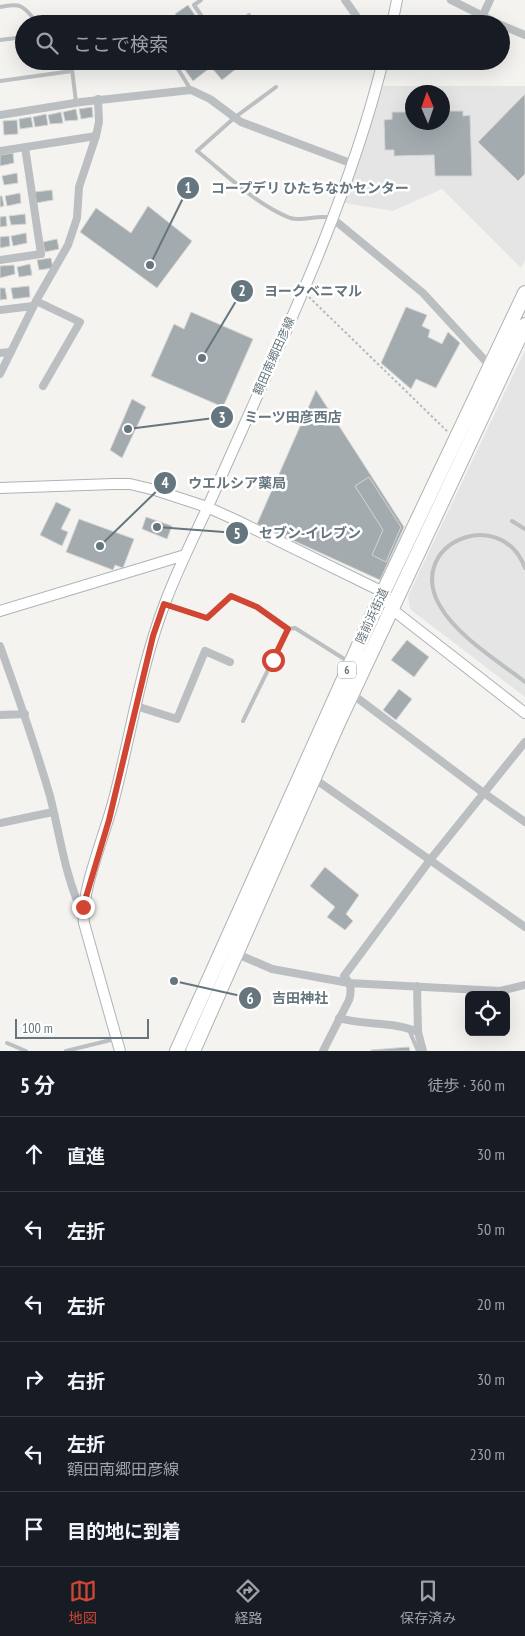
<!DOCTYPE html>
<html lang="ja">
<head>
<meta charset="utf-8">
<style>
	:root { --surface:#171b24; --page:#20242c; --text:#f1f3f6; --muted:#9ea1a6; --line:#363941; --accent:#d14633 }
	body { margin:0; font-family:"PT Sans Narrow","Noto Sans JP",sans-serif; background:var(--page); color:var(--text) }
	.controls { position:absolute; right:15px; bottom:15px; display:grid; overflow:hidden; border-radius:8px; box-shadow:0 5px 20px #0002 }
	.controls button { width:45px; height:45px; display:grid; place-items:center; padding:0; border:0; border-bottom:1px solid var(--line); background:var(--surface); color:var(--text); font:25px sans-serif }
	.compass { position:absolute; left:405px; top:85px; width:45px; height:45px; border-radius:50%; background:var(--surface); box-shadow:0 5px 20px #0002; rotate:358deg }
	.scale { position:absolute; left:15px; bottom:12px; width:134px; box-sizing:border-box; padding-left:5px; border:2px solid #66767e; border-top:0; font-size:14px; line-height:18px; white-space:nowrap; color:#66767e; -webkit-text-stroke:4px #fff; paint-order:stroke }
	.stop { position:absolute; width:15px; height:15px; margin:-11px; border:4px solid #d14633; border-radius:50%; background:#fff }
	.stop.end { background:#d14633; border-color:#fff; box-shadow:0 1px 5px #0008 }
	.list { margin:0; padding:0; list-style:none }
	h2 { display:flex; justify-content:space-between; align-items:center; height:65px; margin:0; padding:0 20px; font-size:21px }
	h2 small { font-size:16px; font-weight:400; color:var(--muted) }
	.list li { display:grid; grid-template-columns:32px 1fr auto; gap:15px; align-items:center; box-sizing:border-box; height:75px; padding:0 20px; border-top:1px solid var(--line) }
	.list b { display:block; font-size:19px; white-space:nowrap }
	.list p { margin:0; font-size:16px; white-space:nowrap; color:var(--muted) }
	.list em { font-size:16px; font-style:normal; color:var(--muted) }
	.icon { flex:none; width:28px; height:28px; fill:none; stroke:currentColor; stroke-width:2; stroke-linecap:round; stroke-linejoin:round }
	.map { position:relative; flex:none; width:525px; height:1051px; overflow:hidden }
	.search { position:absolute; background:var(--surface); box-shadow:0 5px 20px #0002; left:15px; right:15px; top:15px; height:55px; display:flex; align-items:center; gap:12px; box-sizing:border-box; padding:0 18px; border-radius:28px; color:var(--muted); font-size:19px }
	.sheet { height:515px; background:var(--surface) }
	nav { display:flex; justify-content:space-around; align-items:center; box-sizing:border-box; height:70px; border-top:1px solid var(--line); background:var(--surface); font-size:14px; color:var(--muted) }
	nav a { display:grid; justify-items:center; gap:2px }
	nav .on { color:var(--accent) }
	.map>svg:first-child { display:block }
	.built { fill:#e4e5e4; fill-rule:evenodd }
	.building { fill:#a3abaf; stroke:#d5d5d3 }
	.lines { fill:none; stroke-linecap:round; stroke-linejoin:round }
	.secondary-casing { stroke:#aeb3b6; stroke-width:12 }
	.highway-casing { stroke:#afb3b5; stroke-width:16 }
	.path { stroke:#b5b8ba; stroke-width:2; stroke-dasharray:2.5 2.5; stroke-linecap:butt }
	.lane { stroke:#bbbfc2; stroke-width:4 }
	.street { stroke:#bbbfc2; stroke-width:8 }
	.secondary { stroke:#fff; stroke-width:10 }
	.highway { stroke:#fff; stroke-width:14 }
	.route { stroke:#d14633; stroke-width:6 }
	.labels { text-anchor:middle; stroke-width:5; stroke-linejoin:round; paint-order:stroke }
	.shield { fill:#fff; stroke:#949fa5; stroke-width:1 }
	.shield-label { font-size:11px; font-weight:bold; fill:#66767e }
	.street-label { font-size:12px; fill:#66767e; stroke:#fff }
	.leader { fill:none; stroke:#66767e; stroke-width:2 }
	.callout-dot { fill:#66767e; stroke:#fff; stroke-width:2 }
	.mark-label { font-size:15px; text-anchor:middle; font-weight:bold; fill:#fff }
	.callout-label { font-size:14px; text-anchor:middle; font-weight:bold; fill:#66767e; stroke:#fff; stroke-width:5; stroke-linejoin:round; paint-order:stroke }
</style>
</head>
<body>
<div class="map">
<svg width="525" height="1051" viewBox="0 0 525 1051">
	<rect width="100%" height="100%" fill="#f4f3f0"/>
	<path class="built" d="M383 86H525V260L521 268 442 189 393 211 344 203ZM412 92H442V122H412Z
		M525 350V697L410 609 408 596Z"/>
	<path class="building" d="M188 5 201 24H182L175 14Z
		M196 61H246L222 80 211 67 193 81 185 70Z
		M525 94V174L518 181 478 142Z
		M92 107 93 117 81 119 79 109Z
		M76 109 78 120 65 121 63 112Z
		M442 111H463V116L470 115 472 176H435L434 155 394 156V150H385L384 120 392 119V112H412V122H442Z
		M61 112 63 123 50 124 48 115Z
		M46 114 48 125 35 127 33 117Z
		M31 117 33 127 20 129 19 119Z
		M17 120 18 134 4 135 3 121Z
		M13 153 14 163 0 166V155Z
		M17 173 18 183 4 185 2 176Z
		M52 190 53 200 36 203 35 192Z
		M20 193 21 203 7 206 5 196Z
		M0 196H2L4 206 0 207Z
		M148 206 192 241 157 288 80 232 96 208 131 233Z
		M25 214 26 224 11 225 9 216Z
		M6 216 7 226 0 227V217Z
		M26 233 27 243 13 246 11 236Z
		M9 236 10 246 0 248V237Z
		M57 239 59 249 45 252 43 242Z
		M51 258 53 268 39 270 37 260Z
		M30 264 32 275 19 277 17 267Z
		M14 265 15 274 0 278V266Z
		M29 286 30 297 13 299 11 288Z
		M0 288H5L7 299 0 300Z
		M406 307 427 315 422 326 430 330 428 337 442 344 448 332 460 343 436 388 416 379 411 389 381 363Z
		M191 312 253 339 223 407 151 376 174 324 184 329Z
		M316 390 404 527 380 580 257 524Z
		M132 399 146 407 122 458 110 450Z
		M369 477 401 527 386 562 372 555 383 530 355 486Z
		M56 502 71 509 61 529 68 532 62 546 40 535Z
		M146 517 172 526 167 539 142 529Z
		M79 519 134 539 123 568 115 565 113 570 66 552Z
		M407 640 429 657 414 677 391 660Z
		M399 689 412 699 396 720 383 710Z
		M325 867 359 895 346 914 353 921 345 930 327 917 335 907 310 886Z
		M409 1047 410 1051H371V1050Z"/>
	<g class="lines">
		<defs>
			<path id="secondary" d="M392 24 397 0
				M0 488 113 484H130L155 490 207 507 238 521 383 592 393 610 525 713
				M0 611 185 555
				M120 1051 84 923C80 892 106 832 114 799 131 734 141 665 165 603 178 568 195 535 210 502 273 358 345 214 383 61"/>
			<path id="highway" d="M177 1051 373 614 525 293
				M193 1051 339 721 525 325"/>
		</defs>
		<use href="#secondary" class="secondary-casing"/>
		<use href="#highway" class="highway-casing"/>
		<path class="path" d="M309 297 448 432"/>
		<path class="lane" d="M201 0 194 5 207 24
			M0 7C23 2 24 7 38 24
			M238 24 249 15
			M0 40 24 37
			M71 61 76 102
			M188 61 178 69 191 90
			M0 81 72 71
			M276 87 234 118 197 151C226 174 255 204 290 218 303 222 318 214 332 218
			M512 521 525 529
			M525 568C501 503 404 544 440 606 457 636 498 661 525 682
			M167 605 207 618 231 596 257 607 288 629
			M243 721 288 629 295 628 349 662
			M409 1030 418 1051
			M7 1043 26 1051
			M66 1051 115 1039"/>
		<path class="street" d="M345 0 362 24
			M451 0 499 24
			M482 17 490 0
			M501 25 525 35
			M0 115 81 102 191 90 210 99 241 122 353 164
			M0 151 96 136
			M332 218 423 293 491 367
			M0 260 41 254 25 147
			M36 301 80 322 43 386
			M0 310 33 306
			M0 353 11 352
			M0 374 36 301 68 245 77 218 79 187 96 136 99 122 98 99
			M0 646C18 696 35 745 50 796 60 835 65 877 83 914
			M352 694 481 791 525 822
			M136 706 177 719 205 651 230 662
			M0 715 25 714
			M312 777 525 927
			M0 823 53 812
			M235 953 272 969 349 983 500 991 525 985
			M417 986 418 1032 423 1051
			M339 1018C365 1026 394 1021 418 1032
			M323 1051 349 1000C352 990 351 984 344 976L430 860 525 742"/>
		<use href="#secondary" class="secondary"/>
		<use href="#highway" class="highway"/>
	</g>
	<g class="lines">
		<path class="route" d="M83 907 109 820 153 636 164 604 207 618 231 596 257 607 288 629 273 660"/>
	</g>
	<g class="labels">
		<rect class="shield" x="338" y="661.5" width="18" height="17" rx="4"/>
		<g class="shield-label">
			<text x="347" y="674">6</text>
		</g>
		<g class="street-label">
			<text transform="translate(274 356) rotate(-66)" y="4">額田南郷田彦線</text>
			<text transform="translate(372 616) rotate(-65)" y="4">陸前浜街道</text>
		</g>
	</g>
	<path class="leader" d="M150 265L188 188M202 358L242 291M128 429L222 417M100 546L165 483M157 527L237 533M174 981L250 998"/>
	<g class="callout-dot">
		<circle cx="150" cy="265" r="5"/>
		<circle cx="202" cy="358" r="5"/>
		<circle cx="128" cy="429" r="5"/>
		<circle cx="100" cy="546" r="5"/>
		<circle cx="157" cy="527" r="5"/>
		<circle cx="174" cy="981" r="5"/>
		<circle cx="188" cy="188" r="12"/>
		<circle cx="242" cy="291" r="12"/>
		<circle cx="222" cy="417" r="12"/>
		<circle cx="165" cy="483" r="12"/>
		<circle cx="237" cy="533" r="12"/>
		<circle cx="250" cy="998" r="12"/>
	</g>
	<g class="mark-label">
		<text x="188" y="193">1</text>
		<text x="242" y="296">2</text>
		<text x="222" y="423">3</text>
		<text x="165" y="488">4</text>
		<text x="237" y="539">5</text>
		<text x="250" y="1004">6</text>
	</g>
	<g class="callout-label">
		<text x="310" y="193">コープデリ ひたちなかセンター</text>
		<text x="313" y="296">ヨークベニマル</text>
		<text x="293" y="422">ミーツ田彦西店</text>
		<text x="237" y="488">ウエルシア薬局</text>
		<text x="310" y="538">セブン-イレブン</text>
		<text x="300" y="1003">吉田神社</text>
	</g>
</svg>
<div class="controls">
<button><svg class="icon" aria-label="locate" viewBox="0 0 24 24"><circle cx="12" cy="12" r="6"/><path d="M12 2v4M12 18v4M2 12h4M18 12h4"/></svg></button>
</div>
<svg class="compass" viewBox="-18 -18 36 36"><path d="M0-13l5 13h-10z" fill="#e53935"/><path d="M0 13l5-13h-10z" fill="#9ea1a6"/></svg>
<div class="scale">100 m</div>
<div class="stop" style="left:273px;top:660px"></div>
<div class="stop end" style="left:83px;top:907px"></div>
<div class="search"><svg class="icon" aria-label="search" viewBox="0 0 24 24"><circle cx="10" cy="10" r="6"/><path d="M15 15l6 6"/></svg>ここで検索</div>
</div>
<section class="sheet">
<h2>5 分<small>徒歩 · 360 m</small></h2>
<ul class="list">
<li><svg class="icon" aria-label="ahead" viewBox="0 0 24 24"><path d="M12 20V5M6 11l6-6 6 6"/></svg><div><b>直進</b></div><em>30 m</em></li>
<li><svg class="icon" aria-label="left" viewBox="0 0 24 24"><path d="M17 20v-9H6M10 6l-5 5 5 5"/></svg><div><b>左折</b></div><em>50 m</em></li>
<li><svg class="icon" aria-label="left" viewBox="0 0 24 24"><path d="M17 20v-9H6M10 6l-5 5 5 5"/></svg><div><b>左折</b></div><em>20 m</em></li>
<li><svg class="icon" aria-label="right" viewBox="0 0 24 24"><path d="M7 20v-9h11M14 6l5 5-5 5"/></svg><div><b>右折</b></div><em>30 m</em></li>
<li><svg class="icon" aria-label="left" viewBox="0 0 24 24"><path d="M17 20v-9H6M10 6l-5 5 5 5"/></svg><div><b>左折</b><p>額田南郷田彦線</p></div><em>230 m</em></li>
<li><svg class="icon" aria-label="arrive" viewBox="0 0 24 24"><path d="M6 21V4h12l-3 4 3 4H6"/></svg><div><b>目的地に到着</b></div></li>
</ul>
</section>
<nav>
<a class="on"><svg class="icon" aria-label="map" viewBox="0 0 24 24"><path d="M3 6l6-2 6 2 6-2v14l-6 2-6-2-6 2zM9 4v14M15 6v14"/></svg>地図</a>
<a><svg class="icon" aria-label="directions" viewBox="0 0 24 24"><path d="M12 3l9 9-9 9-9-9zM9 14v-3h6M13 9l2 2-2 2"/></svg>経路</a>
<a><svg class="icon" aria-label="saved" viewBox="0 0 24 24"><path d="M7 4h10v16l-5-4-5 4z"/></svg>保存済み</a>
</nav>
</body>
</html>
